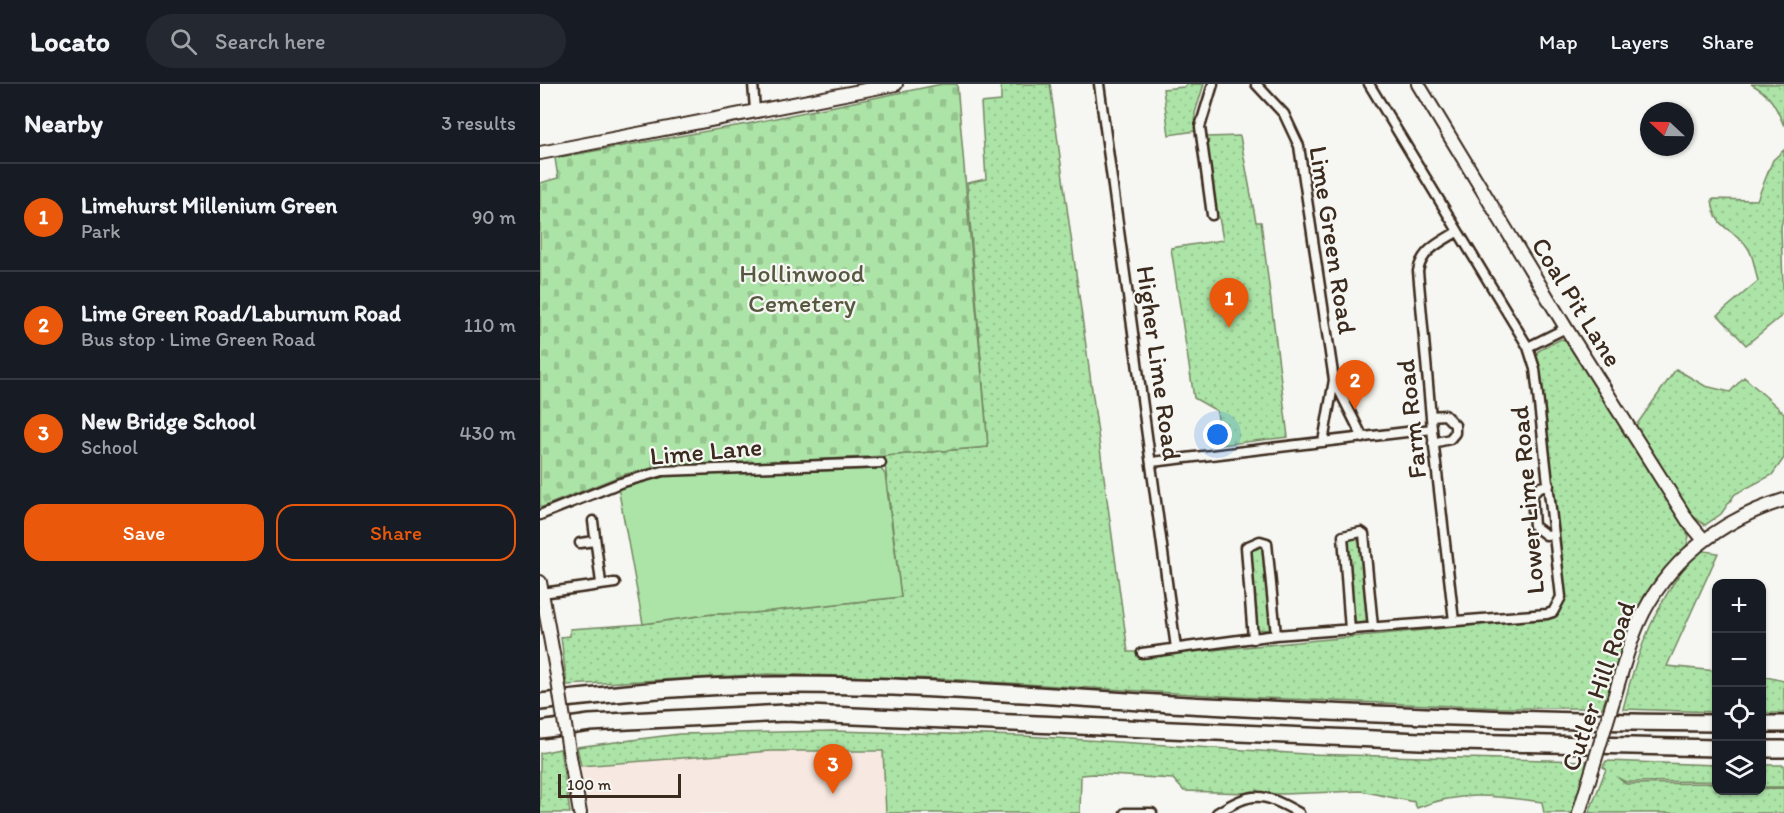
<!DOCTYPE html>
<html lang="en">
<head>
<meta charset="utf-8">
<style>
	:root { --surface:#171b24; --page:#242831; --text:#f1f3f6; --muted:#9ea1a6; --line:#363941; --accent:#ea580c }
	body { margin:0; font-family:Itim,sans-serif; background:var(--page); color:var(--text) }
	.controls { position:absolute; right:18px; bottom:18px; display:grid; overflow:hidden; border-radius:12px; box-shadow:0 2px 4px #0004 }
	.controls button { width:54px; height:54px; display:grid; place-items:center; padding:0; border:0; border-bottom:2px solid var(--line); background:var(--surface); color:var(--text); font:30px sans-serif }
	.compass { position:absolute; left:1100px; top:18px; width:54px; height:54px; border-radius:50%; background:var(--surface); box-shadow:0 2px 4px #0004; rotate:292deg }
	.scale { position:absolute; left:18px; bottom:15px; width:123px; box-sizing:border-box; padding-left:6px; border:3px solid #3b2a1e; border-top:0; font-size:16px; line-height:21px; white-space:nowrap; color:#3b2a1e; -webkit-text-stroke:4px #f6f6f2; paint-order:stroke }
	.you { position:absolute; left:678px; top:351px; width:21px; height:21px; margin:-15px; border:4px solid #fff; border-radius:50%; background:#1a73e8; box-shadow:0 0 0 9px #1a73e833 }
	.badge { display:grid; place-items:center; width:39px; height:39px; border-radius:50%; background:var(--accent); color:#fff; font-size:20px; font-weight:700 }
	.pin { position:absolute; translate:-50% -50px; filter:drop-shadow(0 2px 3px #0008) }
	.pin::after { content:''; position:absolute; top:32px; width:21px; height:18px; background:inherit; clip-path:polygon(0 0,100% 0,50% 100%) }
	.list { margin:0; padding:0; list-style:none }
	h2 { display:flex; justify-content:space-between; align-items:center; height:78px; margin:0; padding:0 24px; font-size:26px }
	h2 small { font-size:20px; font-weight:400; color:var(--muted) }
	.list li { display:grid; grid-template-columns:39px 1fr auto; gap:18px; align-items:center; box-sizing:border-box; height:108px; padding:0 24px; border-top:2px solid var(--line) }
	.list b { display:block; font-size:22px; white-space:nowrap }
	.list p { margin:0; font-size:20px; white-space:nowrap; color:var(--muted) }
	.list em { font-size:20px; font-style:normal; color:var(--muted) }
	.actions { display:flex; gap:12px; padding:18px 24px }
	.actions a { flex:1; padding:14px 0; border:2px solid var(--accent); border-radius:18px; text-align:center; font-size:21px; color:var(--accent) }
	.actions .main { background:var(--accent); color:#fff }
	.icon { flex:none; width:33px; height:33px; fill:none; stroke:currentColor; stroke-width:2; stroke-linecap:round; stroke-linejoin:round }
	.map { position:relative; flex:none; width:1244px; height:729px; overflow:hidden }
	header { display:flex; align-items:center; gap:36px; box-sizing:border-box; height:84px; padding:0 30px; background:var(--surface); border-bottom:2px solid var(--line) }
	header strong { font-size:28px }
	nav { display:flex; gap:33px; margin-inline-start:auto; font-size:21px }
	.search { width:420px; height:54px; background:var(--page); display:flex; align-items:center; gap:15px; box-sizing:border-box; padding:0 21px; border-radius:33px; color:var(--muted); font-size:22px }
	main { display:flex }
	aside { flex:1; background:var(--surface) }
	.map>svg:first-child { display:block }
	.built { fill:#f7e9e1 }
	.grass { fill:url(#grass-dots); stroke:#748762; stroke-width:1.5 }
	.cemetery { fill:url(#cemetery-stones); stroke:#748762; stroke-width:1.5 }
	.pitch { fill:#ace4a7; stroke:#748762; stroke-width:1.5 }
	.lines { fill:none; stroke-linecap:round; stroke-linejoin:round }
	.street-casing { stroke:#3b2a1e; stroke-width:13 }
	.secondary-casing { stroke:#3b2a1e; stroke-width:16 }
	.highway-casing { stroke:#3b2a1e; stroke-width:20 }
	.street { stroke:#f6f6f2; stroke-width:8 }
	.secondary { stroke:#f6f6f2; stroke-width:12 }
	.highway { stroke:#f6f6f2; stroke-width:15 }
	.secondary-bridge-casing { stroke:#3b2a1e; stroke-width:16; stroke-linecap:butt }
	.secondary-bridge { stroke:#f6f6f2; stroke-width:12 }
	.labels { text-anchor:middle; stroke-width:4.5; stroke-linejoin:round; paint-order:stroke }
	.street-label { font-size:26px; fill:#3b2a1e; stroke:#f6f6f2 }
	.park-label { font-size:26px; fill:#575840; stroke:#f6f6f2 }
</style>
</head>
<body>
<header>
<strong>Locato</strong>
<div class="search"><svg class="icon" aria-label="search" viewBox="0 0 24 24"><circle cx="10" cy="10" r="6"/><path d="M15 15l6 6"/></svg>Search here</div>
<nav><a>Map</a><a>Layers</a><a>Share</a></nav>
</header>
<main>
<aside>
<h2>Nearby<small>3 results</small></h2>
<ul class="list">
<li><span class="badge">1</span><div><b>Limehurst Millenium Green</b><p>Park</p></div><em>90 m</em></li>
<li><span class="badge">2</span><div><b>Lime Green Road/Laburnum Road</b><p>Bus stop · Lime Green Road</p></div><em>110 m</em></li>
<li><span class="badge">3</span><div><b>New Bridge School</b><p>School</p></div><em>430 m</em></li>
</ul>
<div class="actions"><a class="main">Save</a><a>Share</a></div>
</aside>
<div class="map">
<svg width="1244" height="729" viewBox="0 0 1244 729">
	<defs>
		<pattern id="grass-dots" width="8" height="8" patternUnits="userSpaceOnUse" patternTransform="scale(1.5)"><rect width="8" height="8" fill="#ace4a7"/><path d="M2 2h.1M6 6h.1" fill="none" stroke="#95c48f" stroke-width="1.8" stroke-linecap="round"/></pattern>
		<pattern id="cemetery-stones" width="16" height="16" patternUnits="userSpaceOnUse" patternTransform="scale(1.5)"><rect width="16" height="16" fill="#ace4a7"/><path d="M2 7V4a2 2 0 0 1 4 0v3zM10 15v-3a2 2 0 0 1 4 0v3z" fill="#95c48f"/></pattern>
	</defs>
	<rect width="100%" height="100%" fill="#f6f6f2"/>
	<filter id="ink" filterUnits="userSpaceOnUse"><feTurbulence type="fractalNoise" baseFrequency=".0167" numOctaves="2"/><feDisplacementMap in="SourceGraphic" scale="12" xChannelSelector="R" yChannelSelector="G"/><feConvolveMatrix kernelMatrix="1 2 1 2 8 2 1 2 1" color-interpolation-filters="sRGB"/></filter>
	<g filter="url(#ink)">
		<path class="built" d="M231 667 543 671 540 729H49L41 682Z"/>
		<path class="grass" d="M461 0H510L588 568H599V573L1011 534 1020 525 1024 512 1002 296 996 271 998 267 1021 255 1028 257 1149 452 1147 461 1104 512 1062 624H962L700 613 404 595 229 590 27 601 21 553 30 552V545L103 540 172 530 213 529 361 513 344 372 448 363 427 99 446 95 441 19 461 17Z
			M647 0H664L655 29V47L629 51 623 5 644 3Z
			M1211 0H1244V42C1236 22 1230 10 1211 0Z
			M700 52 716 138H721L748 353 681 361 677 327 654 314 631 164 683 156 679 133 675 134 667 53Z
			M1244 66V129L1241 143 1244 230 1206 261 1178 231 1218 197C1215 187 1214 173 1208 164 1195 143 1175 149 1172 115L1217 116 1233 76Z
			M1136 285 1165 302 1190 308 1204 293 1244 329V374L1232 391 1195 410 1181 430 1165 441 1153 432 1095 343Z
			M815 453 820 459 828 538 826 541 819 542 815 538 808 462 810 455Z
			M717 461 724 465 731 544 728 546 717 545 711 466Z
			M1158 466 1178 469 1127 582 1176 587V628L1083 625C1097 566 1118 513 1158 466Z
			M1222 592 1244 597V629H1222Z
			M294 647 484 652 765 670 1048 677 1032 729H1004L1002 718C956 712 922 706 877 724L874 718 821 707 743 710 644 707 633 695 554 690 541 691 540 729H346L343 667H231L41 682 37 663 139 650Z
			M20 665 30 729H0V669Z
			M1066 677 1176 681V697L1086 698 1078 694 1086 700 1176 699V706L1244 704V729H1049L1066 685 1063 683Z
			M1222 681H1244V703H1222Z"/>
		<path class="cemetery" d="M402 0H417L448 363 344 372 122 384 85 390 0 424V99L18 94 15 74 207 40Z"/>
		<path class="pitch" d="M341 385 345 390 361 513 213 529 172 530 103 540 78 403 118 391Z"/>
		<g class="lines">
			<defs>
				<path id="street" d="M213 0 215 26
					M559 0 636 564
					M716 0 744 30 759 62 794 296 783 358
					M672 131 660 43 673 0
					M988 263 1026 244
					M794 296 823 354
					M891 332 905 331 915 341V349L910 355 893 359
					M612 378 892 345
					M1009 401 1000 403 992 411 994 442 1006 451 1014 450
					M0 431 80 399 123 387 341 379
					M53 437 61 499
					M40 459 55 457
					M2 509 75 499
					M914 537 892 345 878 187C882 166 899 159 917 148
					M810 546 803 452 821 448 824 450 833 543
					M713 555 706 463 720 457 727 459 736 551
					M602 569 736 551 1007 530 1013 528 1021 513 995 285 988 263 829 0
					M585 729H612
					M677 729C713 707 722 708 759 729"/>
				<path id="secondary" d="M878 0 1026 244 1148 437 1163 455
					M0 69 356 0
					M0 498 18 597
					M1074 614C1081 590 1088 563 1098 540 1126 477 1180 436 1244 416
					M29 667 40 729
					M1039 729 1053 683"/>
				<path id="highway" d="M0 618C78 609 158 601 236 601 380 600 524 614 668 622 837 631 1007 638 1176 639
					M1222 640H1244
					M0 646 50 639 245 629 880 657 1176 664
					M1222 665H1244"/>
			</defs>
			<use href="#street" class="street-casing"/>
			<use href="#secondary" class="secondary-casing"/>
			<use href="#highway" class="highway-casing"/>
			<use href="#street" class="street"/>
			<use href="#secondary" class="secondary"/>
			<use href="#highway" class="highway"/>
			<defs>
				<path id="secondary-bridge" d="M18 597 29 667
					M1053 683 1074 614"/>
			</defs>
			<use href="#secondary-bridge" class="secondary-bridge-casing"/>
			<use href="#secondary-bridge" class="secondary-bridge"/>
		</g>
	</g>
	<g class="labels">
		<g class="street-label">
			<text transform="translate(793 156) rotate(81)" y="9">Lime Green Road</text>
			<text transform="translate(1037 218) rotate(58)" y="9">Coal Pit Lane</text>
			<text transform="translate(619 279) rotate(82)" y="9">Higher Lime Road</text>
			<text transform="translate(871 335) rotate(-96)" y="9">Farm Road</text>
			<text transform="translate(166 367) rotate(-5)" y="9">Lime Lane</text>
			<text transform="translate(987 416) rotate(-95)" y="9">Lower Lime Road</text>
			<text transform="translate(1058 602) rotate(-71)" y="9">Cutler Hill Road</text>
		</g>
		<g class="park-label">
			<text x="262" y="198">Hollinwood<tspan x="262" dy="30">Cemetery</tspan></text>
		</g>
	</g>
</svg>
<div class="controls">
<button>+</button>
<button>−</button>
<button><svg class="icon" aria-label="locate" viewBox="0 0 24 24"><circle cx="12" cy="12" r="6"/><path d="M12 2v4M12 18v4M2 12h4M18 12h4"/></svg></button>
<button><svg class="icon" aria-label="layers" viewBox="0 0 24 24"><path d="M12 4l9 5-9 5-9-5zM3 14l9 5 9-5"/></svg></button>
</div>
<svg class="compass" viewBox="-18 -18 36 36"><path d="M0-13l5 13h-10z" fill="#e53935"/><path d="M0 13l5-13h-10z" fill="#9ea1a6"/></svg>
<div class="scale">100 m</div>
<div class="you"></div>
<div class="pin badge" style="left:689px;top:244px">1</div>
<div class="pin badge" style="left:815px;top:326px">2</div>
<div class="pin badge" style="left:293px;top:710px">3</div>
</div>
</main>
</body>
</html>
